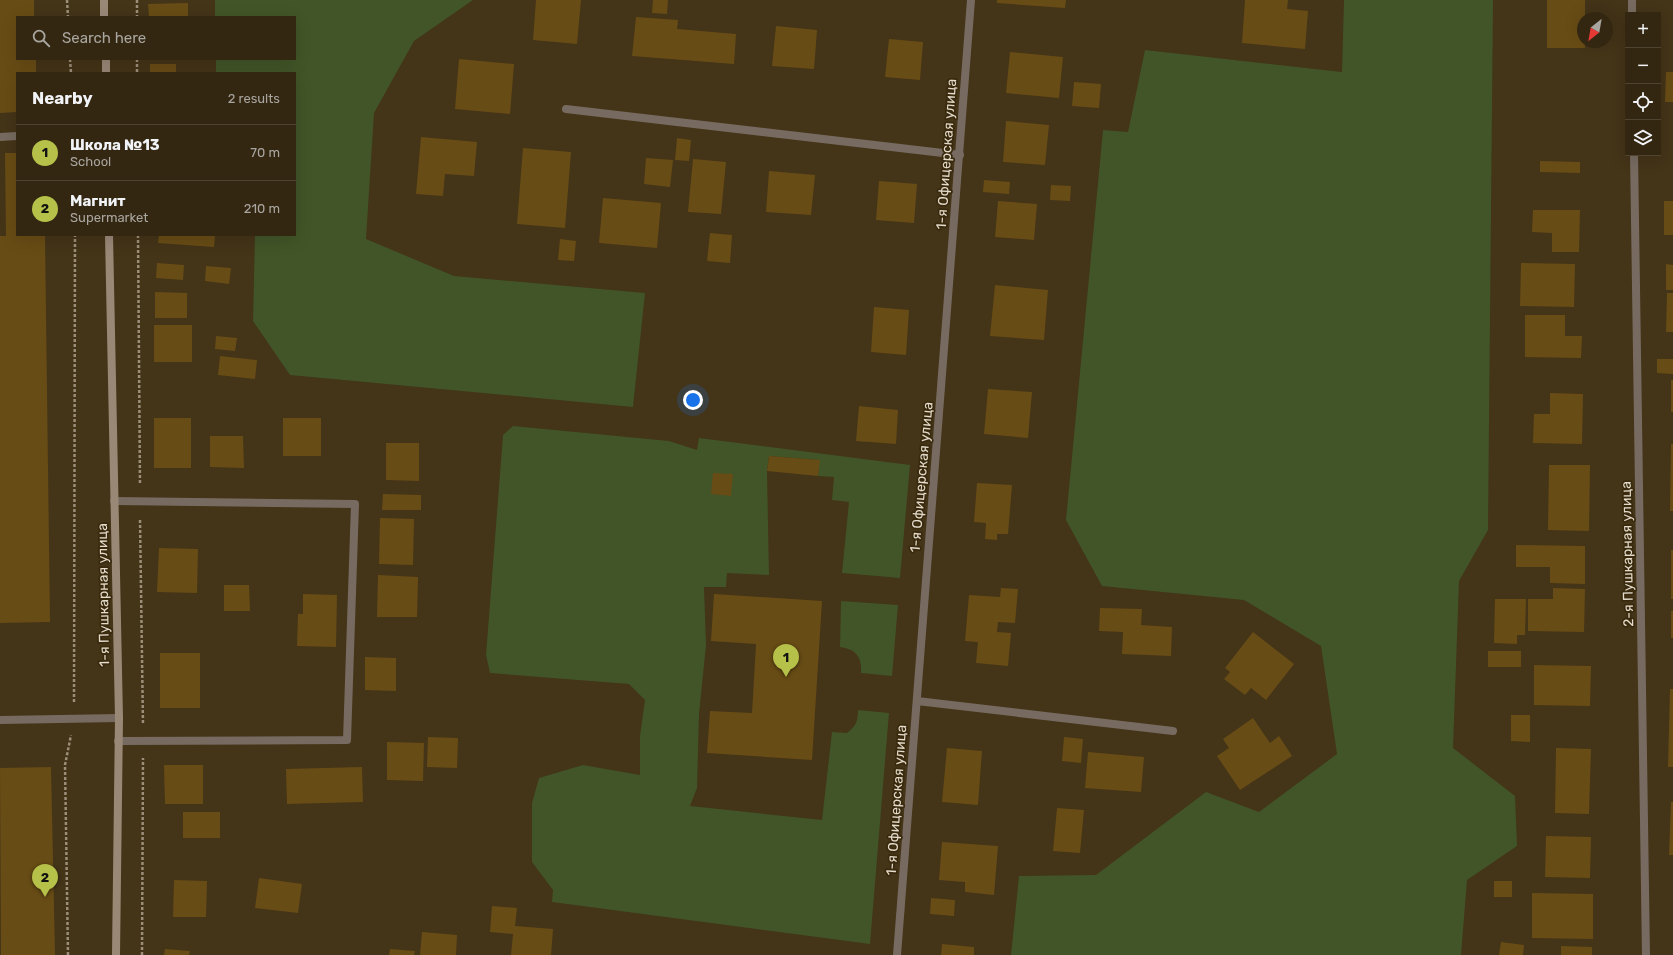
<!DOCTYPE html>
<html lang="en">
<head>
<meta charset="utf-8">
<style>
	:root { --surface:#332712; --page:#3e3320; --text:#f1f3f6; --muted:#a9a59f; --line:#4e4432; --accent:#b6c149 }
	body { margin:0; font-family:Rubik,sans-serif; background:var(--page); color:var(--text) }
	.controls { position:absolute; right:12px; top:12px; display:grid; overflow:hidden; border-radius:0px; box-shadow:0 4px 16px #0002 }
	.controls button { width:36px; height:36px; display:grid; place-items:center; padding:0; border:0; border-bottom:1px solid var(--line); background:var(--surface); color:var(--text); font:20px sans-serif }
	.compass { position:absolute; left:1577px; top:12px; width:36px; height:36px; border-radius:50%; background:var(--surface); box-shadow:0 4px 16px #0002; rotate:211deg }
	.you { position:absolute; left:693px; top:400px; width:14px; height:14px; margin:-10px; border:3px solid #fff; border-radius:50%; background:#1a73e8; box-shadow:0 0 0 6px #1a73e833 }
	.badge { display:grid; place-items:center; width:26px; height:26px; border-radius:50%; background:var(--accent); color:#111; font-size:13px; font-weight:700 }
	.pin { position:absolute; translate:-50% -33px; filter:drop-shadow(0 1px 2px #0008) }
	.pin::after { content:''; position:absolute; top:21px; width:14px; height:12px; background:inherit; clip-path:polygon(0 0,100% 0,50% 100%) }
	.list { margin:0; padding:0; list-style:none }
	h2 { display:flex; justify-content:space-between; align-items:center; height:52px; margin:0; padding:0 16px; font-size:17px }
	h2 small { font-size:13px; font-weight:400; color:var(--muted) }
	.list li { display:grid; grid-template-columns:26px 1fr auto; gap:12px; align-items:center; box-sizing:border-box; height:56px; padding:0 16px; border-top:1px solid var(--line) }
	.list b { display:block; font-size:15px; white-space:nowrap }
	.list p { margin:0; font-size:13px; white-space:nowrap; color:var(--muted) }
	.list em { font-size:13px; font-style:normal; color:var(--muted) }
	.icon { flex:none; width:22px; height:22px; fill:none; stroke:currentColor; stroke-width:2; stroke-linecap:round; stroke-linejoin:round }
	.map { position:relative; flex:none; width:1673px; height:955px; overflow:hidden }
	.search { position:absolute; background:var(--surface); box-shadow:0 4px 16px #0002; left:16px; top:16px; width:280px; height:44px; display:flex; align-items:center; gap:10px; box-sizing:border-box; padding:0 14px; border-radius:0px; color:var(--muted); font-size:15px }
	.panel { position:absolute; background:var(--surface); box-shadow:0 4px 16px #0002; left:16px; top:72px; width:280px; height:164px; border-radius:0px }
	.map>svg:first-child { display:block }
	.green { fill:#415528 }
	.building { fill:#684c15 }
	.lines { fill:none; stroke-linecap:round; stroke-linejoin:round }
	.path { stroke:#9c8f7a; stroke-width:2.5; stroke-dasharray:3 2; stroke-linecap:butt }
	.lane { stroke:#776b61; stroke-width:8 }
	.street { stroke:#776b61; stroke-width:8 }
	.secondary { stroke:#9a8877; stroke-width:8 }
	.labels { text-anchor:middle; stroke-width:3.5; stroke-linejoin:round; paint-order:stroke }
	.street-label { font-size:14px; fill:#e4dbcb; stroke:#392a0e }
</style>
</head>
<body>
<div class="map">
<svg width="1673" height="955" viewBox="0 0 1673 955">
	<rect width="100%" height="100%" fill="#443418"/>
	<path class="green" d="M215 0H473L414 41 374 113 366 239 454 276 645 293 633 407 290 375 253 321 255 235H295V73H216V59H295V17H215Z
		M1344 0H1493L1488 530 1459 581 1453 748 1515 796 1517 846 1467 880 1461 955H1011L1019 876 1096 875 1206 792 1259 812 1337 754 1321 646 1244 600 1102 586 1066 520 1103 130 1128 132 1145 50 1342 72Z
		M513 426 669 441 697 450 699 438 910 465 900 578 842 573 849 502 832 500 834 477 818 476 819 460 769 456 767 471 769 575 727 573 726 587H704L706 645 699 714 697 788 690 806 822 820 832 732 847 733C856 726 858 721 858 710L889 713 870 944 552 902 553 890 532 862V803L539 778 583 765 640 775V736L645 700 629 684 490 673 486 655 503 435Z
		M841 601 898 605 892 676 861 673C862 657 856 649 840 647Z"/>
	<path class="building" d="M0 0H34V17H17V59H36V73H17V112L0 113Z
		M536 0H581L577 44 533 40Z
		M653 0H668L667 14 652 13Z
		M997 0H1066L1065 8 997 3Z
		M1245 0H1288L1287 9 1308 11 1305 49 1242 43Z
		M1547 0H1585V18H1583L1585 48H1547Z
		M188 3V17H149L148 4Z
		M636 17 678 20 677 29 736 34 734 64 632 56Z
		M776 26 817 30 814 69 772 66Z
		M889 39 923 42 920 80 885 77Z
		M1010 52 1063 57 1059 98 1006 93Z
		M459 59 514 64 510 114 455 109Z
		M150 64H176V73H150Z
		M1666 72H1673V102H1665Z
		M1074 82 1101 84 1099 108 1072 106Z
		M1006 121 1049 125 1045 165 1003 162Z
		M421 137 477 142 474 176 445 174 443 196 416 194Z
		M677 138 691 140 689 161 675 160Z
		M523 148 571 152 565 228 517 224Z
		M5 153H17V235L45 236 50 622 0 623V236H6Z
		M646 158 673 160 670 187 644 184Z
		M693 159 726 162 721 214 688 212Z
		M1540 161 1580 162V173L1540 172Z
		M769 171 815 175 811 215 766 212Z
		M984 180 1010 182 1009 194 983 192Z
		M879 181 917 184 914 223 876 220Z
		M1051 185 1071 186 1070 201 1050 200Z
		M603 198 661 203 657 248 599 243Z
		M998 201 1037 204 1034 240 995 237Z
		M1664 201H1673V235H1664Z
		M1533 210H1580L1579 252H1552V233L1532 232Z
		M710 233 732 235 730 263 707 261Z
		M159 235H215L214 247 158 243Z
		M560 239 576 241 574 261 558 260Z
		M157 263 184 265 183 280 156 278Z
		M1521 263 1575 264 1574 307 1520 306Z
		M1666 264 1673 265V290H1666Z
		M206 266 231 268 229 284 205 281Z
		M995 285 1048 290 1044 340 990 336Z
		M155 292 187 293V318H155Z
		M1667 293H1673V332H1666Z
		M874 307 909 310 906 355 871 352Z
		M1525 315H1565V336H1582L1581 358 1525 357Z
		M154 325H192V362H154Z
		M216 336 237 338 235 351 215 349Z
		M220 356 257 360 255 379 218 375Z
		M1657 359H1673V374L1657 373Z
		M1671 380H1673V412H1671Z
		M988 389 1032 392 1028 438 984 434Z
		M1550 393 1583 394 1582 444 1533 443 1534 414H1550Z
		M859 406 898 410 896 444 856 441Z
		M154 418H191V468H154Z
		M283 418H321V456H283Z
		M210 436H243L244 468 210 467Z
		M386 443H419V481L386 480Z
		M1671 444H1673V511H1670Z
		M769 456 820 460 818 476 767 471Z
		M1549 465H1590L1589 531 1548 530Z
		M713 473 733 474 731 496 711 494Z
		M977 483 1012 485 1008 534H997V540L985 539 986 523 974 522Z
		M383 494 421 495V510H382Z
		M380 518 414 519 413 565 379 564Z
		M1516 545 1585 546V584L1550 583V567H1516Z
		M159 548 198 549 197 593 157 592Z
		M1671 550H1673V599H1671Z
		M378 575 418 577 417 617H377Z
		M224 585H249L250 611H224Z
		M1001 588 1018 589 1015 623 998 622 997 632 1011 633 1008 666 976 663 978 642 965 641 969 595 1000 597Z
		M1553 588 1585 589 1584 632 1528 631V599H1553Z
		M303 594 337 595 336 647 297 646 298 614H303Z
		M714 594 822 601 812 760 707 753 710 711 752 713 756 644 711 641Z
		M1495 599H1526L1525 635H1517V644L1494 643Z
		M1100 608 1142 609 1141 625 1172 627 1171 656 1122 654 1123 632 1099 631Z
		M1671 611H1673V638H1671Z
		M1253 632 1294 664 1266 700 1251 688 1245 695 1224 679 1230 672 1225 668Z
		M1488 651H1521V667H1488Z
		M160 653H200V708H160Z
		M365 657 396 658V691L365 690Z
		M1534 665 1591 666 1590 706 1534 705Z
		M1670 689H1673V767H1668Z
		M1511 715H1530V742L1511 741Z
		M1253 718 1270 743 1279 736 1292 756 1240 790 1217 756 1229 748 1223 739Z
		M428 737 458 738 457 768 427 767Z
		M1064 737 1083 739 1081 763 1062 761Z
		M387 742 424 743 423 781 387 780Z
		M947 748 982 751 978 805 942 802Z
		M1556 748 1591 749 1589 814 1555 813Z
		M1088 752 1144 757 1141 792 1085 788Z
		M164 765H203V804H165Z
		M51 767 55 955H1L0 768Z
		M362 767 363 802 287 804 286 769Z
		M1671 802H1673V855H1669Z
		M1057 808 1084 810 1080 853 1053 851Z
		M183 812H220V838H183Z
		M1546 836 1591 837 1590 878 1545 877Z
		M942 842 998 846 994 895 965 892V882L939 880Z
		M259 878 302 884 298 913 255 908Z
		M174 880 207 881 206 917H173Z
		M1494 881H1512V897H1494Z
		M1532 893 1593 894V939L1532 938Z
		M931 898 955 900 954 916 930 914Z
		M492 906 517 908 515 926 553 929 551 955H511L513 934 490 932Z
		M422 932 457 935 456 955H420Z
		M1501 942 1524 945 1523 955H1499Z
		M942 944 974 947V955H941Z
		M1561 946 1592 947V955H1561Z
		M165 949 190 951 189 955H164Z
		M390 949 415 951 414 955H389Z"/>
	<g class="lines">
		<path class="path" d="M67 0 68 17
			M137 0V17
			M70 59 71 73
			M137 59V73
			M138 235 140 485
			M140 520 143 725
			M74 702 75 235
			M68 955 65 765 71 735
			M142 955 143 758"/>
		<path class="lane" d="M0 137 17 136
			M114 501 355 504 347 740 118 741
			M0 720 119 718"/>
		<path class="street" d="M1632 0V15
			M566 109 960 155
			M1634 153 1646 955
			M917 701 1173 731
			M897 955 971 0"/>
		<path class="secondary" d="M104 0V17
			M106 59V73
			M109 235 119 718 116 955"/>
	</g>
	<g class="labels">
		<g class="street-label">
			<text transform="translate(946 154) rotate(-86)" y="5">1-я Офицерская улица</text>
			<text transform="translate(921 477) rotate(-85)" y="5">1-я Офицерская улица</text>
			<text transform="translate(1627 554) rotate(-91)" y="5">2-я Пушкарная улица</text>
			<text transform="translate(103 595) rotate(-91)" y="5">1-я Пушкарная улица</text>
			<text transform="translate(896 800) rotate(-86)" y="5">1-я Офицерская улица</text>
		</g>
	</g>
</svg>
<div class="controls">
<button>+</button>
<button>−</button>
<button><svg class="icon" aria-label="locate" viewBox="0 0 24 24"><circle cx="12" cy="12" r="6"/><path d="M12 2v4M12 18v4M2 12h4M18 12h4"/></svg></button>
<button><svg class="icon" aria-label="layers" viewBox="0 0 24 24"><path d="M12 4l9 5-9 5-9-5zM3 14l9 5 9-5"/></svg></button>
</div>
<svg class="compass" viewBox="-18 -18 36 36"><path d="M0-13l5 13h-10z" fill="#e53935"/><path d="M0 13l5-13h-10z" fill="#a9a59f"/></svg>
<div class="you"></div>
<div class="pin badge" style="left:786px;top:677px">1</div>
<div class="pin badge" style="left:45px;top:897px">2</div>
<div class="search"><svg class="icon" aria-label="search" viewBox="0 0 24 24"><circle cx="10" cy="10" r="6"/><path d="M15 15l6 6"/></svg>Search here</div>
<section class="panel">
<h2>Nearby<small>2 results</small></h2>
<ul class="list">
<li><span class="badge">1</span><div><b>Школа №13</b><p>School</p></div><em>70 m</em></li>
<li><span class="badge">2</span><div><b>Магнит</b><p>Supermarket</p></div><em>210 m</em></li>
</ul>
</section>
</div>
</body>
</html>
